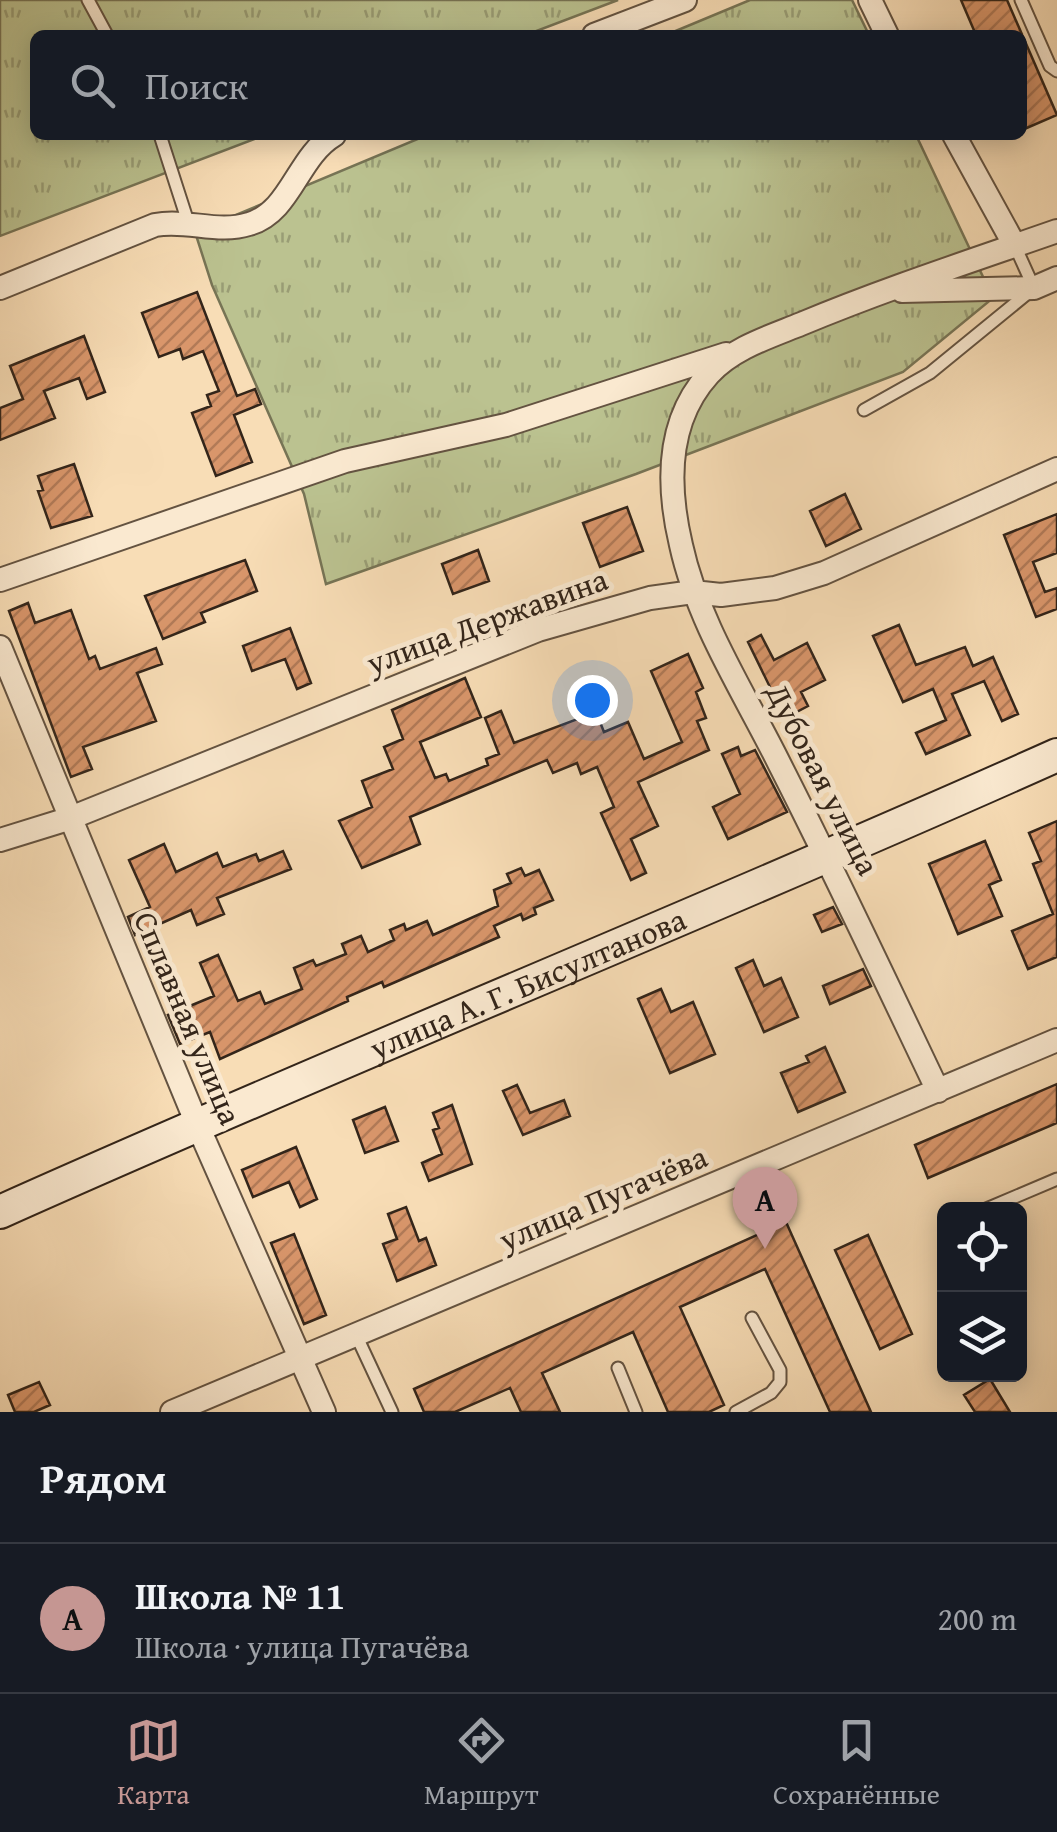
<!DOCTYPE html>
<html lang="ru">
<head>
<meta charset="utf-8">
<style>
	:root { --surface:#171b24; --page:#20242c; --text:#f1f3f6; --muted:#9ea1a6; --line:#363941; --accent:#c59692 }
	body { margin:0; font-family:"Gentium Book Plus",serif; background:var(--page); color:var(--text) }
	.controls { position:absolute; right:30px; bottom:30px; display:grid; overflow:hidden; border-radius:15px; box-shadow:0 5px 25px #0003 }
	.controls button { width:90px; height:90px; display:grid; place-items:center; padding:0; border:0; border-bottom:2px solid var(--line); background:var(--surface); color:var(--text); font:50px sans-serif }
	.you { position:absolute; left:592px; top:700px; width:35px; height:35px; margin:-25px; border:8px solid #fff; border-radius:50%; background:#1a73e8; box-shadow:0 0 0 15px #1a73e833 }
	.badge { display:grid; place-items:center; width:65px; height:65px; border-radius:50%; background:var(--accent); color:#111; font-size:32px; font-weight:700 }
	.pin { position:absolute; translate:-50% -82px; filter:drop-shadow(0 2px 5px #0008) }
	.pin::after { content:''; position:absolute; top:52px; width:35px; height:30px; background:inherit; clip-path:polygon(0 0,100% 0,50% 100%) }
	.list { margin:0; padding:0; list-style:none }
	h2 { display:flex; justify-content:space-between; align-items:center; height:130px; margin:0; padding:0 40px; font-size:42px }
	h2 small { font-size:32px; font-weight:400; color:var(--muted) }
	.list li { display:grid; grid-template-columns:65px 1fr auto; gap:30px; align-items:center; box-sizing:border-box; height:150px; padding:0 40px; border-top:2px solid var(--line) }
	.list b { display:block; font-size:38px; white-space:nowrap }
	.list p { margin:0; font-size:32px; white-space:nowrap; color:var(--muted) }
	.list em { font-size:32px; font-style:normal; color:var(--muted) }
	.icon { flex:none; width:55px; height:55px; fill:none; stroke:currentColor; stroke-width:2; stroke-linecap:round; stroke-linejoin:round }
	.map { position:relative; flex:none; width:1057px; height:1412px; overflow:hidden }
	.search { position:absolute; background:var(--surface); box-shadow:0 5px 25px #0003; left:30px; right:30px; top:30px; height:110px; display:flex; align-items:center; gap:25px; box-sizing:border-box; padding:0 35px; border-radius:15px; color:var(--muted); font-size:38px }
	.sheet { height:280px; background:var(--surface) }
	nav { display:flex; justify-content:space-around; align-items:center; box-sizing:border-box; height:140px; border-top:2px solid var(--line); background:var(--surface); font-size:28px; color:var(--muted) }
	nav a { display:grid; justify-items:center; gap:5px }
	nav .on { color:var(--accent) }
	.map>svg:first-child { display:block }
	.grass { fill:url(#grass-tufts); stroke:#777455; stroke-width:2.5 }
	.building { fill:url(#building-hatch); stroke:#33251a; stroke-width:2.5 }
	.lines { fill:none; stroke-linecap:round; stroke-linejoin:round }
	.lane-casing { stroke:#645341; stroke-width:15 }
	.street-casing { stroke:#645341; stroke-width:26 }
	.secondary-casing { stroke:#33251a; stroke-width:36 }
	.lane { stroke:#fae9d0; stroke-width:11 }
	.street { stroke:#fae9d0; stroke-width:22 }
	.secondary { stroke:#fae9d0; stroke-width:32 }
	.labels { text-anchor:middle; stroke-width:10; stroke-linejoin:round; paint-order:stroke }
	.street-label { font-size:32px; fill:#33251a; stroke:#fae9d0 }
</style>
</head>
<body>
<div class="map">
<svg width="1057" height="1412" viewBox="0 0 1057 1412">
	<defs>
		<pattern id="grass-tufts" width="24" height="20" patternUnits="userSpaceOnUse" patternTransform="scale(2.5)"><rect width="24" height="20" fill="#bbc290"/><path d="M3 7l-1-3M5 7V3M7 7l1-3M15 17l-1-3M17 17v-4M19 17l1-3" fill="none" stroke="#999d75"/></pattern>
		<pattern id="building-hatch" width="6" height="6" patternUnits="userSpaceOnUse" patternTransform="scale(2.5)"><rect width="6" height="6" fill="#d9966b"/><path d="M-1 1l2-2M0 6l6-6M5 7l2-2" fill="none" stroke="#b17a57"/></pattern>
	</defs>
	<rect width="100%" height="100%" fill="#f8ddb6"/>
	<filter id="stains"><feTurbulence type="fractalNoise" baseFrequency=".002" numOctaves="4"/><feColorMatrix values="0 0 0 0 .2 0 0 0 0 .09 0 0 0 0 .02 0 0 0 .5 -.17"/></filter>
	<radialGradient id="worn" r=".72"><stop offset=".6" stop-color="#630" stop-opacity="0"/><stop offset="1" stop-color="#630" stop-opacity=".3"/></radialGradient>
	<path class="grass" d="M0 0H618L526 35H35V135H265L0 236Z
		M750 0H852L869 35H666Z
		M427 135H916L993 298 903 372 636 474 326 584 304 494 212 285 195 232Z"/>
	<path class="building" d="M961 0H1007L1057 115 1022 130V35H976Z
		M197 292 237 396 255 389 261 404 234 415 252 462 216 476 192 413 211 406 207 395 219 391 203 351 183 359 180 349 159 357 142 313Z
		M84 336 105 392 87 399 79 378 44 391 55 418 0 440V408L23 399 10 366Z
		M74 464 92 516 51 528 38 491 43 490 38 476Z
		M845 494 861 529 826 546 810 511Z
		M627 507 643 551 600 567 583 523Z
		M1057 514V553L1033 562 1045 592 1057 588V609L1036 617 1004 535Z
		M478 550 489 581 453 594 442 564Z
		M245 560 257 591 201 613 205 622 163 639 145 596Z
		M28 603 35 623 71 610 89 659 95 656 100 669 156 648 162 664 137 673 156 721 83 747 92 769 71 777 9 611Z
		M899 625 916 665 965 647 973 666 993 657 1018 714 1002 721 984 681 952 694 970 735 926 754 916 733 946 720 933 689 903 702 873 636Z
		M290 628 311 683 297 689 285 659 252 671 243 646Z
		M761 635 774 660 807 643 825 680 801 692 808 706 785 718 748 642Z
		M688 654 703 688 696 692 706 718 697 721 709 750 638 782 658 826 631 839 646 873 631 880 601 813 614 807 597 767 581 774 577 763 553 773 547 760 410 817 420 844 362 868 339 821 372 807 362 781 393 769 384 747 403 739 392 710 465 678 481 717 420 742 435 778 446 774 449 781 488 765 486 759 499 754 485 718 501 711 514 743 596 712 604 732 628 722 644 759 682 742 651 671Z
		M738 747 741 756 755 750 787 812 728 839 713 807 740 794 722 754Z
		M1057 821V957L1028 969 1012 931 1053 914 1033 864 1041 861 1029 833Z
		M985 841 1001 880 989 885 1002 916 958 934 929 864Z
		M164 844 176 872 217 853 223 867 256 854 259 861 283 851 291 869 217 898 224 914 197 925 191 910 135 935 128 917 150 907 129 860Z
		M521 868 525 876 539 870 553 900 534 908 536 914 523 920 521 914 494 926 499 937 384 987 382 982 347 997 348 1001 220 1059 210 1032 180 1044 168 1015 214 996 200 963 218 955 238 1001 260 992 265 1004 302 989 294 968 313 960 316 966 346 954 342 944 361 936 368 952 394 940 390 930 404 924 406 930 427 921 433 935 498 906 494 890 511 883 507 874Z
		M833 907 842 924 822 932 814 915Z
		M753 960 764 986 781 978 798 1017 764 1032 736 968Z
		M863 969 871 986 830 1004 823 986Z
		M661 989 671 1012 693 1002 715 1054 670 1073 638 999Z
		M825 1047 845 1092 798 1112 781 1073 809 1062 806 1056Z
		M1057 1084V1123L928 1178 915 1145Z
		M517 1085 530 1113 564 1100 570 1116 523 1135 503 1091Z
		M452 1105 472 1164 429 1181 422 1163 442 1154 433 1130 439 1128 433 1113Z
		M385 1107 398 1141 365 1153 353 1120Z
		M296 1147 317 1199 300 1207 289 1182 253 1197 242 1170Z
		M406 1207 419 1241 426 1238 436 1265 397 1281 383 1244 397 1239 388 1214Z
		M786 1222 871 1412H830L765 1269 680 1307 724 1405 709 1412H668L633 1332 542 1373 560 1412H521L510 1388 455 1412H424L414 1389Z
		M294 1234 326 1315 304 1324 271 1243Z
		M868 1235 912 1334 880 1349 835 1250Z
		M990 1379 1010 1412H975L964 1395Z
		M39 1382 50 1405 34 1412H15L8 1395Z"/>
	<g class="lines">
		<defs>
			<path id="lane" d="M88 0 107 35
				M1021 0 1050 66 1057 71
				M160 135 188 222
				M864 410 930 373 1034 288 1015 246
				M984 1210 1057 1179
				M357 1337 392 1412
				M618 1368 636 1412
				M736 1412 771 1393 780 1382V1370L752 1318"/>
			<path id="street" d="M870 0 887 35
				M594 35 685 0
				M954 135 1015 246
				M0 288 155 225C187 219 218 234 249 224 291 212 297 157 334 135
				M902 291 1034 288 1057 278
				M0 580 345 461 506 425 726 354
				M0 647 197 1124 324 1412
				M0 840 68 819 538 630 650 598 693 592 721 595 775 588 824 573 1057 469
				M938 1091C886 982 835 873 780 765 745 694 698 623 681 545 667 486 666 421 709 374 733 348 769 337 801 324 885 289 971 261 1057 231
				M172 1412 1057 1040"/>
			<g id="secondary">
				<path id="s1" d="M0 1212C350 1055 707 912 1057 755"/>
			</g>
		</defs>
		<use href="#lane" class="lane-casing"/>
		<use href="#street" class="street-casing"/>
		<use href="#secondary" class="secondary-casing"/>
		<use href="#lane" class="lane"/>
		<use href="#street" class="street"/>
		<use href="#secondary" class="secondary"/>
	</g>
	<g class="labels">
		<g class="street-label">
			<text transform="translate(487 621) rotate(-20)" y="11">улица Державина</text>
			<text transform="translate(823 779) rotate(63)" y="11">Дубовая улица</text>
			<text dy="11" stroke="none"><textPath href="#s1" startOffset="575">улица А. Г. Бисултанова</textPath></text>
			<text transform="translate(188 1018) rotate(67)" y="11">Сплавная улица</text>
			<text transform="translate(603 1198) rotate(-23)" y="11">улица Пугачёва</text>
		</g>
	</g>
	<rect width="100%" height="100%" filter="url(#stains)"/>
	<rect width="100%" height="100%" fill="url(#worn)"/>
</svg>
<div class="controls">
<button><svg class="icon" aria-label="locate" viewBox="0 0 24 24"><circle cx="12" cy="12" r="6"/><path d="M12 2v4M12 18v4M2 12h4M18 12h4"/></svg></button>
<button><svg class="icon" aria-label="layers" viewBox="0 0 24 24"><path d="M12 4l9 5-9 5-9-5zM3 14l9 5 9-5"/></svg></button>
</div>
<div class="you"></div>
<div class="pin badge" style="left:765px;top:1249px">A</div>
<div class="search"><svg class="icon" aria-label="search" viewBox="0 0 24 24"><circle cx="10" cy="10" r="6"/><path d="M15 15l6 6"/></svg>Поиск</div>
</div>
<section class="sheet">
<h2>Рядом<small></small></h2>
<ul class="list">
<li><span class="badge">A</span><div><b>Школа № 11</b><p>Школа · улица Пугачёва</p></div><em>200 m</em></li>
</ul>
</section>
<nav>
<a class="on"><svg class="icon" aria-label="map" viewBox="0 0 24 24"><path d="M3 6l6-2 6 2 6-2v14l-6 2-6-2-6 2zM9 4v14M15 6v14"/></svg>Карта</a>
<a><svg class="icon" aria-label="directions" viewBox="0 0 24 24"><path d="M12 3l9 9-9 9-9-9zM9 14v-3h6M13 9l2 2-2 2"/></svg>Маршрут</a>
<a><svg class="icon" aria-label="saved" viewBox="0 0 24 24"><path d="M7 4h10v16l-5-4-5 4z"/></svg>Сохранённые</a>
</nav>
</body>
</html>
